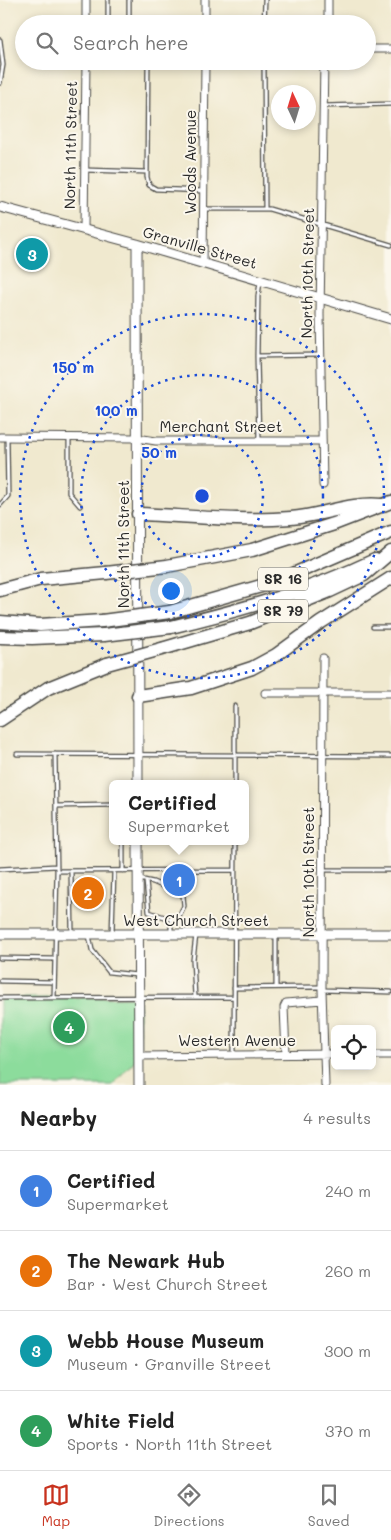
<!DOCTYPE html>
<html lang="en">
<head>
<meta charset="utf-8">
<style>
	:root { --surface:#fff; --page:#f6f6f6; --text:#222; --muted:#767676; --line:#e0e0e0; --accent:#c8321e }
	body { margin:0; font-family:Mali,sans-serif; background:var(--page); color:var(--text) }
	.controls { position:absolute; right:15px; bottom:15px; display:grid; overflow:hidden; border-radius:8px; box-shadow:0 2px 8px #0003 }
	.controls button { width:45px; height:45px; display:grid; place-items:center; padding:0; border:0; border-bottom:1px solid var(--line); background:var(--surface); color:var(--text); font:25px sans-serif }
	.compass { position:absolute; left:271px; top:85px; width:45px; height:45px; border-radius:50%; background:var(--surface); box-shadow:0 2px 8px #0003; rotate:356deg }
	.you { position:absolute; left:170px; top:590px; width:18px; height:18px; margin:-12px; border:4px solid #fff; border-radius:50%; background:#1a73e8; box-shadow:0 0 0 8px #1a73e833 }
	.badge { display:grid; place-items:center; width:32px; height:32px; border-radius:50%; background:var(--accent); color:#fff; font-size:16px; font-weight:700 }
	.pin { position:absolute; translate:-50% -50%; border:2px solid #fff; box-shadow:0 1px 5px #0006 }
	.popup { position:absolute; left:109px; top:780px; width:140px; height:65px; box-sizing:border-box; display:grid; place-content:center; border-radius:8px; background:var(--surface); filter:drop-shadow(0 1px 4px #0005); font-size:16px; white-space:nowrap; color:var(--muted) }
	.popup b { font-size:19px; color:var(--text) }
	.popup::after { content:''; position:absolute; left:50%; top:100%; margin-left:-10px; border:10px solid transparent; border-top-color:var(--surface) }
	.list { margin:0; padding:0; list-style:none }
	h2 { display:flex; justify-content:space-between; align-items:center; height:65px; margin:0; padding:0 20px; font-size:21px }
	h2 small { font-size:16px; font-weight:400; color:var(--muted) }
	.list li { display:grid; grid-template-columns:32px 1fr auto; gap:15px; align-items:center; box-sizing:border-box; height:80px; padding:0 20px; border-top:1px solid var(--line) }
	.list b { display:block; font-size:19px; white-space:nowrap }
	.list p { margin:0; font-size:16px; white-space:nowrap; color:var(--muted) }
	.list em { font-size:16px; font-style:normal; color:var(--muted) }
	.icon { flex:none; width:28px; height:28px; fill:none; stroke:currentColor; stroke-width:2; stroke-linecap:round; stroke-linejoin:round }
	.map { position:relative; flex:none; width:391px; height:1085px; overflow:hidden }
	.search { position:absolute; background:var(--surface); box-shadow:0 2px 8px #0003; left:15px; right:15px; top:15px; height:55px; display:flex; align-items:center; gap:12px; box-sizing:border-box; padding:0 18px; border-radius:28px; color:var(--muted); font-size:19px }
	.sheet { height:385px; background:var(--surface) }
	nav { display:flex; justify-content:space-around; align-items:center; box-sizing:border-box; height:70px; border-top:1px solid var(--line); background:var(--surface); font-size:14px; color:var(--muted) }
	nav a { display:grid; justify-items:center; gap:2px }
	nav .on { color:var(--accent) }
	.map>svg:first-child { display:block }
	.garden { fill:#8cdc9c; stroke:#5c8464 }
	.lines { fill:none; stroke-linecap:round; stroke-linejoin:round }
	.service-casing { stroke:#494844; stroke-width:5.5 }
	.minor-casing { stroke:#494844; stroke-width:9 }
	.tertiary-casing { stroke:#494844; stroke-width:11 }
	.motorway-casing { stroke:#494844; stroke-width:15 }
	.service { stroke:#fff; stroke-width:3 }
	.minor { stroke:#fff; stroke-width:7 }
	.tertiary { stroke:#fff; stroke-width:9 }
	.motorway { stroke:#fff; stroke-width:12 }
	.motorway-bridge-casing { stroke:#494844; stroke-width:15; stroke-linecap:butt }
	.motorway-bridge { stroke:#fff; stroke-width:12 }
	.ring { fill:none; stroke:#1d4ed8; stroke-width:2.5; stroke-dasharray:2.5 5 }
	.labels { text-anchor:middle; stroke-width:4; stroke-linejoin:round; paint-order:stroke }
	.shield { fill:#fbf7ec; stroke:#696865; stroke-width:1 }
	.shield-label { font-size:14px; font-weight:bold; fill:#2b2b2b }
	.street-label { font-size:15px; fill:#2b2b2b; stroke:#fbf7ec }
	.centre { fill:#1d4ed8; stroke:#fbf7ec; stroke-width:2.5 }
	.ring-label { font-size:15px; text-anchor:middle; font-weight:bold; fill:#1d4ed8; stroke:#fbf7ec; stroke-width:4; stroke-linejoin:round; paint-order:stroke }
</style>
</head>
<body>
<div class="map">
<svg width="391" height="1085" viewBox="0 0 391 1085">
	<rect width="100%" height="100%" fill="#fbf7ec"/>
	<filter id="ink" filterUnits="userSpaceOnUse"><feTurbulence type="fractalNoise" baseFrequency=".02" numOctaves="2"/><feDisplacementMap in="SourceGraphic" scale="10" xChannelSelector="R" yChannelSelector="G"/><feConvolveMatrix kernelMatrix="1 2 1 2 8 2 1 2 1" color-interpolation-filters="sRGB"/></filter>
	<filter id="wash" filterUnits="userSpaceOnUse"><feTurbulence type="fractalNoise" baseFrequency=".0096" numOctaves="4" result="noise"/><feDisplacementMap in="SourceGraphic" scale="20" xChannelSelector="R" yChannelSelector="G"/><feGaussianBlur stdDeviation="1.12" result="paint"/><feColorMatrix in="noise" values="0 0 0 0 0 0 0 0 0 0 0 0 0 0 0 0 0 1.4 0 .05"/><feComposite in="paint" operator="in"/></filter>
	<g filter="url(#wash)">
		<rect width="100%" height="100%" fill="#f0e9cf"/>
		<path class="garden" d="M139 997V1056L112 1085H0V998Z"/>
	</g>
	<g filter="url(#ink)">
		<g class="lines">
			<defs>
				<path id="service" d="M108 24V0
					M129 24V0
					M264 24 265 0
					M0 40 3 65 0 83
					M148 61 147 177 149 185 156 189 204 191
					M264 61 265 209
					M324 106 391 104
					M85 170 147 172
					M205 209H269L391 245
					M257 356 258 296 260 282
					M69 438V493L80 506
					M259 440 257 356 319 355
					M0 505 8 496 7 438
					M373 627H391
					M17 754 391 756
					M235 784V706
					M56 806 113 805
					M123 841V871
					M0 869 57 866
					M323 870H391
					M57 871 234 870
					M71 871 72 933
					M139 879 153 882 183 895 184 906 179 916 171 919V932
					M146 881 149 912 171 919
					M112 933 114 871
					M89 935 92 950 109 972 137 975
					M0 958 54 959
					M0 981 54 982
					M276 987V935
					M234 988 321 987
					M323 990 391 992
					M195 997 193 960 196 935
					M0 998 233 997
					M54 998 57 871 55 754
					M234 1053 235 841"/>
				<path id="minor" d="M86 0V24
					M205 24V0
					M328 24V0
					M367 49H391
					M84 229 86 61
					M203 263 205 61
					M0 437 137 438 156 441H322
					M323 485 320 314 324 61
					M323 658 322 990 325 1085
					M265 693H391
					M286 1054 284 1007 286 1003 322 1000
					M372 1055H391
					M139 1056 335 1054"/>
				<path id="tertiary" d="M0 207 137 244 391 319
					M137 244 138 784
					M138 841 139 1085
					M0 934H391"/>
				<path id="motorway" d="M138 514C189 516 241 522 291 518 321 516 351 502 381 505
					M167 566 252 550 334 524 391 502
					M0 590 41 579 106 573
					M170 612 275 582 391 532
					M0 622 40 625 102 621
					M171 627C241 610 310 591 375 560
					M0 637 32 638 104 635
					M165 648 250 623 330 591 364 575 391 552
					M138 696 191 688 252 668 276 655 320 623 391 578
					M0 720 48 688 107 664"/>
			</defs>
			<use href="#service" class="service-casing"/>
			<use href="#minor" class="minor-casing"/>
			<use href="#tertiary" class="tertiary-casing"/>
			<use href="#motorway" class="motorway-casing"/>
			<use href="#service" class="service"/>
			<use href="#minor" class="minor"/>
			<use href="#tertiary" class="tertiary"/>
			<use href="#motorway" class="motorway"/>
			<defs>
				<path id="motorway-bridge" d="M106 573 167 566
					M102 621 170 612
					M104 635 171 627
					M107 664 165 648"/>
			</defs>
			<use href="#motorway-bridge" class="motorway-bridge-casing"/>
			<use href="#motorway-bridge" class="motorway-bridge"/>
		</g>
	</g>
	<g class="ring">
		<circle cx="202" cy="496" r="61"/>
		<circle cx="202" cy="496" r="121"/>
		<circle cx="202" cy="496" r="182"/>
	</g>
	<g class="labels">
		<g class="shield">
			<rect x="258" y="567.5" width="50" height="23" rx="4"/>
			<rect x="258" y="599.5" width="50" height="23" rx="4"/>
		</g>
		<g class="shield-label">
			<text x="283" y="584">SR 16</text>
			<text x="283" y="616">SR 79</text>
		</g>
		<g class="street-label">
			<text transform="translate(71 145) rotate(-89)" y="5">North 11th Street</text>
			<text transform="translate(191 162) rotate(-90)" y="5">Woods Avenue</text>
			<text transform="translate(200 248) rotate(16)" y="5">Granville Street</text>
			<text transform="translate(308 273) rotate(-89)" y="5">North 10th Street</text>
			<text x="221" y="432">Merchant Street</text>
			<text transform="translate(124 544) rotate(-90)" y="5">North 11th Street</text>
			<text transform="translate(309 872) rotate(-90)" y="5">North 10th Street</text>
			<text x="196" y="926">West Church Street</text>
			<text x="237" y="1046">Western Avenue</text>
		</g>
	</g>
	<circle cx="202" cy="496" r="8" class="centre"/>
	<g class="ring-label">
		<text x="73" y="373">150 m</text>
		<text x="116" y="416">100 m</text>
		<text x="159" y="458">50 m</text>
	</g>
</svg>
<div class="controls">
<button><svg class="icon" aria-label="locate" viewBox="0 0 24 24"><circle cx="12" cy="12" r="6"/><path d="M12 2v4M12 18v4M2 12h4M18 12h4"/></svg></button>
</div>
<svg class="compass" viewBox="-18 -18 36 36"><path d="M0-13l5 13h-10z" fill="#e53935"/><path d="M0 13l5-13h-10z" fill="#767676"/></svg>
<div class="you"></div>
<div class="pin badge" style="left:179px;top:880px;background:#3f7fe0">1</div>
<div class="popup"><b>Certified</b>Supermarket</div>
<div class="pin badge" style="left:88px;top:893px;background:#e8710a">2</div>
<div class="pin badge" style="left:32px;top:254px;background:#0f9aa8">3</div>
<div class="pin badge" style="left:69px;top:1027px;background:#2e9e5b">4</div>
<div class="search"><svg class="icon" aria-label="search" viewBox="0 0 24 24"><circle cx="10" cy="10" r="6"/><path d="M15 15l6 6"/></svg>Search here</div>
</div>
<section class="sheet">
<h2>Nearby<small>4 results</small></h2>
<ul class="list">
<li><span class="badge" style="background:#3f7fe0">1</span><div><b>Certified</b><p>Supermarket</p></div><em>240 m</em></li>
<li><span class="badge" style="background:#e8710a">2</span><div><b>The Newark Hub</b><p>Bar · West Church Street</p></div><em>260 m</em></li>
<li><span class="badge" style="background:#0f9aa8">3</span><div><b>Webb House Museum</b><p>Museum · Granville Street</p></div><em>300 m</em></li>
<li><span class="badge" style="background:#2e9e5b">4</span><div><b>White Field</b><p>Sports · North 11th Street</p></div><em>370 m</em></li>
</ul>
</section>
<nav>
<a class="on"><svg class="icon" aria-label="map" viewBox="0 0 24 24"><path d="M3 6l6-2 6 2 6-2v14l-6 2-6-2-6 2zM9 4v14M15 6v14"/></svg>Map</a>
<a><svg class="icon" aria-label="directions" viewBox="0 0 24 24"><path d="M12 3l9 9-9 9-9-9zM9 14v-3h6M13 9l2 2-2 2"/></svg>Directions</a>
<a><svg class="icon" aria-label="saved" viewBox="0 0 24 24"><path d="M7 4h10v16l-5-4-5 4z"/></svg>Saved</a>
</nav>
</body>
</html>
